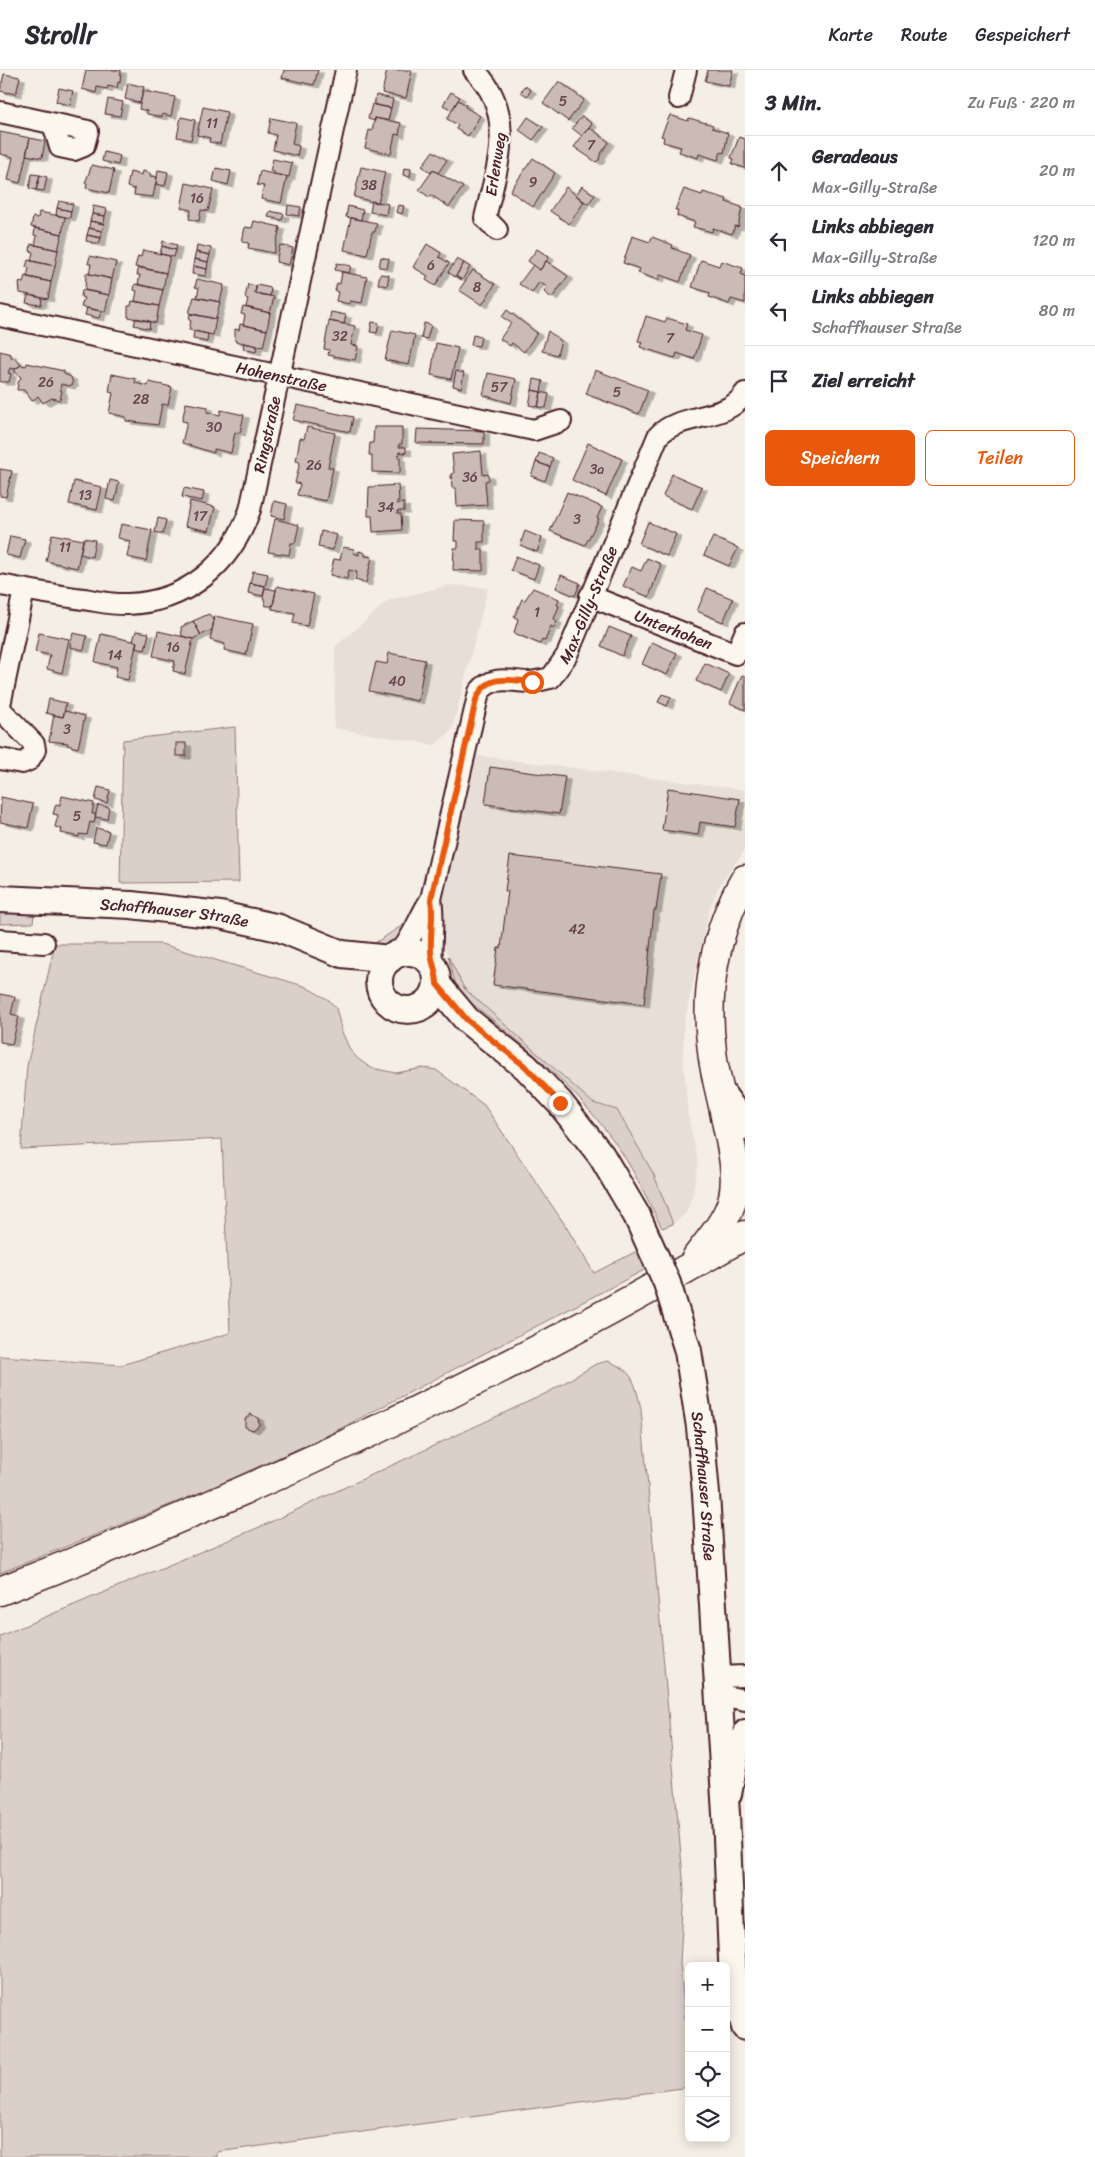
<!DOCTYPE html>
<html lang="de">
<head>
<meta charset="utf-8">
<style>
	:root { --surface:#fff; --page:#f2f2f3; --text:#2b2b33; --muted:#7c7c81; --line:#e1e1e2; --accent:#ea580c }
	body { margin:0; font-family:Sriracha,sans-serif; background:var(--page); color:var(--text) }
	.controls { position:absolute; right:15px; bottom:15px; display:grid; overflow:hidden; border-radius:8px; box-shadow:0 2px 12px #0003 }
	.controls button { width:45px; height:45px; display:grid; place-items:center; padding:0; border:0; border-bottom:1px solid var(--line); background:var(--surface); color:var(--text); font:25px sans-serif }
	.stop { position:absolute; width:15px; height:15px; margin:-11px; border:4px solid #ea580c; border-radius:50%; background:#fff }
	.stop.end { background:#ea580c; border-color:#fff; box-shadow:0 1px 5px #0008 }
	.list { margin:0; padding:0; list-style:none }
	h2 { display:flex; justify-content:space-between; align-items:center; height:65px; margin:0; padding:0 20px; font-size:21px }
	h2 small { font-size:16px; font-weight:400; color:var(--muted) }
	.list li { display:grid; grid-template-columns:32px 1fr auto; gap:15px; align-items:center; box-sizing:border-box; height:70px; padding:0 20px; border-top:1px solid var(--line) }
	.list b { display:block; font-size:19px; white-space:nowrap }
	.list p { margin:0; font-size:16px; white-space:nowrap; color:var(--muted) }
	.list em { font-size:16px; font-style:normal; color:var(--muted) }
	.actions { display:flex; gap:10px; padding:15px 20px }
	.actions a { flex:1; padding:11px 0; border:1px solid var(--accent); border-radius:8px; text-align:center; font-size:18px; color:var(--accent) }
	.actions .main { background:var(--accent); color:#fff }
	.icon { flex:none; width:28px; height:28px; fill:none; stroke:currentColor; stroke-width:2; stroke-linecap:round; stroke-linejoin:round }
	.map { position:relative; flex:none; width:745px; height:2087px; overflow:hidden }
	header { display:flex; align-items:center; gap:30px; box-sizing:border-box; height:70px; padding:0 25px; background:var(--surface); border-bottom:1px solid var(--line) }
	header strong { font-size:24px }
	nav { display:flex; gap:28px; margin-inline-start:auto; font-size:18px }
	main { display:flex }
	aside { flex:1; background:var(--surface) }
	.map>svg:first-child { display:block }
	.built { fill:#e7dfd6 }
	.green { fill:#dbd0c9; stroke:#92787a }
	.building { fill:#cabbb6; stroke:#4a1f2b; filter:url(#shadow) }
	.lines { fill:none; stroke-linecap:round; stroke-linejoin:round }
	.minor-casing { stroke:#4a1f2b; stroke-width:24 }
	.major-casing { stroke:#4a1f2b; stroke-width:30 }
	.highway-casing { stroke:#4a1f2b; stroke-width:31 }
	.minor { stroke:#fbf7ec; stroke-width:20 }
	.major { stroke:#fbf7ec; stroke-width:26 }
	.highway { stroke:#fbf7ec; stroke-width:28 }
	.major-bridge-casing { stroke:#4a1f2b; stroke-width:30; stroke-linecap:butt }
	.major-bridge { stroke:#fbf7ec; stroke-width:26 }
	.route { stroke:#ea580c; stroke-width:6 }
	.labels { text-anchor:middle; stroke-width:5; stroke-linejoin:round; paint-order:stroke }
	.number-label { font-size:14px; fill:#6a464e }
	.street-label { font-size:16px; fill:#4a1f2b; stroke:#fbf7ec }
</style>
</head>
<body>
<header>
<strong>Strollr</strong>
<nav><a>Karte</a><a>Route</a><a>Gespeichert</a></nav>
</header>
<main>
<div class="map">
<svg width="745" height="2087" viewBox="0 0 745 2087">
	<defs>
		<filter id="shadow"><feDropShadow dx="5.5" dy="3" stdDeviation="0" flood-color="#0004"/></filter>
	</defs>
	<rect width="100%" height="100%" fill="#f4eee4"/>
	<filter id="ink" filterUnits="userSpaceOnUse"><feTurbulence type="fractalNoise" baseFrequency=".02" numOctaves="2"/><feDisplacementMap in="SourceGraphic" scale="10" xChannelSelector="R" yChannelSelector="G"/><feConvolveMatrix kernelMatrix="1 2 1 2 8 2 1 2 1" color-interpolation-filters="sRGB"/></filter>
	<g filter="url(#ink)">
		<path class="built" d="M451 515 488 518 452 660 435 675 334 658 335 577 389 530Z
			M473 685 745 720V780L719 816 709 840 684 953 683 987 688 1045 698 1093 693 1124 686 1143 673 1154 654 1105 617 1040 593 1033 464 918 448 886 441 867 447 792Z"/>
		<path class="green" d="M235 657 239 812 120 813 123 670Z
			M0 843 34 844 33 853 0 854Z
			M411 850C397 873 399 879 370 876Z
			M55 874H161L304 916 329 930 336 938 342 962 350 980 358 989 371 998 396 1003 423 998 436 1000 484 1035 565 1155 594 1203 637 1181 646 1199 326 1366 209 1419 0 1503V1286L121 1295 230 1263 222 1069 21 1079 27 996Z
			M448 886 464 918 593 1033 617 1040 654 1105 673 1154 662 1158C648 1130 634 1100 616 1074 575 1017 521 971 466 929L456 916Z
			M608 1291C634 1301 635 1313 641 1339L684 1819 680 1893 689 1991V2017L217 2082V2087H0V1566L262 1456 549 1322 596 1294Z"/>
		<path class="building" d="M86 0H121L120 13 118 12 117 18 108 16 107 19 97 17 96 23 82 19Z
			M284 0H318L314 15 282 8Z
			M387 0H412L406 28 382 23Z
			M708 0H733L729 16 705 11Z
			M4 4 20 7 16 24 0 21Z
			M559 11 584 30 568 51 543 33Z
			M128 13 144 17 140 33 125 29Z
			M525 16 531 20 527 26 521 22Z
			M59 18 73 21 70 35 56 32Z
			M143 21 175 27 171 46 162 44V47L147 44V41L139 39Z
			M451 22 460 27 452 40 443 35Z
			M376 25 393 29 391 38 374 35Z
			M108 29 123 32 120 46 105 44Z
			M458 30 466 35 465 37 480 46 468 66 456 59 458 55 447 49Z
			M372 34 391 38 388 51 375 48V51L368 49Z
			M203 37 227 42 220 74 209 72 210 68 197 65Z
			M670 45 688 51 689 48 713 55 712 58 728 63 724 83 721 82 718 90 699 84 698 88 679 82 681 77 663 72 664 67 661 66Z
			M582 46 592 54 582 66 572 58Z
			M181 47 195 50 191 70 177 67Z
			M528 47 543 57 533 70 519 60Z
			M271 48 296 53 292 74 299 76 297 86 273 80 276 65 268 63Z
			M375 48 401 53 399 65 395 64 391 84 365 78 369 60 372 61Z
			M589 57 609 72 600 85 599 90 596 92 574 77Z
			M0 62 30 68 20 113 8 110 13 87 0 84Z
			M739 67 745 69V98L732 94 734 89 731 88Z
			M30 68 45 71 42 88 26 85Z
			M433 81 447 90 438 103 433 100 431 103 422 96Z
			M104 82 120 86 118 95 102 91Z
			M533 88 555 103 533 137 510 121Z
			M273 89 292 93 289 107 274 104V102L270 101Z
			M92 95 114 100 109 123 86 118 87 113H85Z
			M361 97 385 102 378 133 354 127Z
			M216 98 231 101 228 115 213 111Z
			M404 98 411 99 410 107 403 105Z
			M158 100 168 102 165 116 156 114Z
			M433 100 463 117 449 137 431 125 429 127 419 120Z
			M143 101 150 103V106L157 107 153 127 134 125 135 119 127 117 130 102 142 105Z
			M260 101 287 107 281 133 261 129 264 116 257 115Z
			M32 104 40 105 36 120 29 118Z
			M40 105 47 107 44 121 36 120Z
			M186 113 213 119 208 141 201 140 199 151 189 149 191 140 181 138Z
			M582 116 595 125 588 134 576 125Z
			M566 117 584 132 569 154 550 141Z
			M684 119 702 125 703 122 727 129 726 132 742 137 738 157 735 156 732 164 713 158 712 162 693 157 695 152 677 146 678 140H675Z
			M59 131 73 134 71 141 57 138Z
			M372 131 388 134 386 145 370 142Z
			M288 135 301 137 299 146 287 144Z
			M398 135 404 136 402 144 396 142Z
			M93 136 107 139 105 146 92 144Z
			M348 136 363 140 361 150 346 147Z
			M57 138 71 141 70 148 56 145Z
			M270 141 284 144 282 150 268 147Z
			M39 142 65 147 62 164 31 157 33 147 38 148Z
			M92 144 105 146 104 154 90 151Z
			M351 148 377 153 375 162H372L367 185 344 180Z
			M90 151 104 154 102 161 89 158Z
			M254 151 280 157 274 183 248 178 249 173 242 172 245 157 252 158Z
			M35 158 62 164 58 180 35 175 37 166 34 165Z
			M89 158 102 161 101 168 87 165Z
			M87 165 101 168 99 174 86 171Z
			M632 166 650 172 652 167 673 175 672 178 690 185 680 212 660 205 658 210 638 203 640 199 623 193Z
			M163 171 177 175 176 180 162 176Z
			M31 174 58 180 55 196 31 191 33 182 30 181Z
			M427 174 441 183 439 187 449 193 435 216 426 210 428 206 413 197Z
			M197 175 211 178 210 185 196 182Z
			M280 175 293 178 289 195 276 192Z
			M162 176 176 180 174 187 160 184Z
			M537 179 549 187 540 200 528 191Z
			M143 180 170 186 166 203 135 197 138 186 141 187Z
			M196 182 210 185 208 192 194 189Z
			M90 186 116 192 112 209 89 204 91 194H88Z
			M381 187 389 189 387 198 379 197Z
			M194 189 208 192 207 199 193 196Z
			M457 189 464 193 455 207 448 202Z
			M28 190 55 196 51 212 27 207 29 198 26 197Z
			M701 190 719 196 721 191 743 198 741 204 745 206V233L731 229 729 234 709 227 710 223 692 217Z
			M546 191 568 206 552 228 544 222 547 217 539 212 532 223 519 214 533 195 540 200Z
			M337 193 351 196 349 203 335 200Z
			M464 193 470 197 462 210 456 206Z
			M193 196 207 199 206 206 192 204Z
			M139 197 166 203 163 220 138 214 140 205H137Z
			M473 200 495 214 482 235 459 220Z
			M342 202 367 207 362 233 350 231 349 234 336 231 338 222 335 221 337 213 340 214Z
			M86 203 112 209 109 225 85 220Z
			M380 204 389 205 387 216 378 214Z
			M25 206 51 212 48 229 20 223 19 212 23 213Z
			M197 209 224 215 220 232 197 227 199 218 195 217Z
			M135 214 163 220 159 236 135 231 137 221 134 220Z
			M248 214 256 216 255 223 274 227 270 243 246 237 248 229 245 228Z
			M257 215 271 218 270 226 255 223Z
			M82 220 109 225 105 242 81 237 84 228 81 227Z
			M28 225 42 228 41 235 26 233Z
			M194 227 220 232 216 249 189 243Z
			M132 231 159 236 156 253 128 247V236H131Z
			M243 237 270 243 267 260 243 255 245 245 241 244Z
			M87 238 101 241 99 248 85 245Z
			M507 240 537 263 524 282 512 273 510 276 500 269 511 253 502 247Z
			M331 242 346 245 344 254 329 251Z
			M190 244 216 249 213 265 189 260 191 251 189 250Z
			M646 246 665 252 667 248 687 254 685 260 702 265 694 289 677 283 675 288 640 277 642 272 638 271Z
			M136 248 150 251 149 259 134 255Z
			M329 251 355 256 351 275 358 276 355 290 328 285 329 280 324 279Z
			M372 252 379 253 377 263 370 262Z
			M424 253 431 255 427 269 421 268Z
			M240 254 267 260 263 277 235 271V259L239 260Z
			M392 260 415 265 409 295 385 290Z
			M194 261 208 264 207 272 193 269Z
			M548 261 561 271 557 285 542 281Z
			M473 265 481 267 479 276 471 275Z
			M244 273 257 276 256 282 243 279Z
			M436 273 458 278 451 309 431 305Z
			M0 281 11 284V288L16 289 21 295 15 299 10 298 8 303 11 304 9 312H0Z
			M27 293 64 301V304L71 307 73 314 69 316 61 314 60 320 62 321 60 330 52 328 43 333 38 326 32 331 24 320H17L18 313 21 307 15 302V299L21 295 26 296Z
			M595 300 648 320 639 344 586 324Z
			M456 301 464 303 461 318 453 316Z
			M488 303 516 309 511 333 483 325Z
			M112 304 136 309 135 313 148 316 149 312 172 317 168 335 162 334 158 355 126 351V347L109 343 113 323 109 322Z
			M534 309 543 311 541 322 532 320Z
			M532 320 541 322 538 337 529 335Z
			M541 322 549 324 546 338 538 337Z
			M186 333 208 337 207 342 220 345 221 340 244 345 240 363 235 362 231 383 214 379V383L182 373 187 352 182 351Z
			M297 335 353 347 350 362 293 350Z
			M307 357 335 363 328 397 333 398 326 431 297 425 300 414 295 413 300 392 296 391 300 368 304 369Z
			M374 357H402V374H399V377H406V383L399 382 398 387H400V403L372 402V385H369L370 373H373Z
			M417 359 484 361V374L416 373Z
			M588 373 622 389 606 426 572 410Z
			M481 381 483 405 488 404 489 410 485 411 487 435 457 437 456 418H452L451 404 454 403 452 384Z
			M539 383 553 388 550 397 536 392Z
			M536 392 550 397 545 411 531 406Z
			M0 399 12 401 6 427 0 426Z
			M672 404 702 417 692 439 663 426Z
			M110 410 119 412 115 431 106 429Z
			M74 411 102 417 97 440 69 434Z
			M398 415 399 431H397V434L404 433V441H397L398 444H401L402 460 373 462 372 446H368L369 417Z
			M184 418 204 422 202 431 182 427Z
			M567 422 602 437 597 448 599 449 585 475 550 461Z
			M190 431 215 437 209 461 185 456Z
			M274 431 287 434 284 449 271 446Z
			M158 448 166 450 163 464 155 462Z
			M275 449 299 455 295 473H291L289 485 268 482Z
			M455 450 484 451V472H478V479H483V501L453 500 454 478H458V471H454Z
			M648 452 676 464 667 486 639 474Z
			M121 454 152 460 146 491 127 487 130 471 118 468Z
			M321 461 337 465 333 480 318 477Z
			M525 461 542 468 537 482 520 475Z
			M52 464 83 470 77 498 46 491Z
			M10 466 25 469 20 488 6 485Z
			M713 467 738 478 729 496 704 485Z
			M84 468 95 470 92 487 80 484Z
			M343 477 354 479 353 483 359 485V481L365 483V486L372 487 366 513 355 510 357 502 349 500 347 509 330 505 334 489 340 490Z
			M516 486 539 495 534 509 511 500Z
			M647 488 661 494 649 527 623 516 632 497 641 501Z
			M253 501 268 504 265 516 250 513Z
			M561 505 580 513 575 526 556 518Z
			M250 513 265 516 263 526 248 523Z
			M277 516 314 524 307 556 293 553 295 543 272 539Z
			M265 518 276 520 273 536H266L263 526Z
			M533 518 559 529 557 535 559 536 554 549 557 551 554 558 551 556 545 571 542 570 540 574 514 563 518 549 514 547 522 529 525 530Z
			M707 518 733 529 723 552 697 541Z
			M209 544 214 550 212 560 201 565 193 551Z
			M215 546 253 554 246 585 224 580 225 574 210 570Z
			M193 551 201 565 193 569 182 566 181 557Z
			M609 557 631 566 622 586 601 576Z
			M136 561 149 563 145 580 135 578 137 572 133 571Z
			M158 561 193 569 185 604 173 601 175 591 153 586Z
			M39 563 69 569 62 603 47 599 50 585 35 582Z
			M73 563 87 566 84 580 70 577Z
			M101 564 137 572 128 610 115 607 117 597 95 592Z
			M652 572 677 583 667 605 642 594Z
			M389 583 425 590 418 631 369 621 376 592 387 594Z
			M705 593 729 604 721 622 696 611Z
			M742 605 745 606V640L730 633Z
			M662 624 671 627 667 636 658 632Z
			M49 629 66 633 63 647 46 643Z
			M65 641 85 646 78 678 67 675 68 673 49 671 54 645 63 647Z
			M176 673H186V686H176Z
			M490 697 565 707 559 744 485 734Z
			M98 717 110 720 107 733 95 730Z
			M668 718 740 729 735 757 700 752 698 765 662 760Z
			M62 726 94 733 92 744H96L94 753 90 752 87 765 79 764V767L61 763 62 759 55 757 58 745 53 744 56 734 60 735Z
			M1 727 33 734 28 758 0 752Z
			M98 735 109 737 107 749 95 747Z
			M96 758 109 761 106 774 93 772Z
			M510 786 661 804 656 840H654L644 934 493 915 498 878H501L508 821H505Z
			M0 924 15 927 11 944 19 946 12 974 0 972Z
			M251 1344 258 1348 259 1355 253 1360 245 1357V1349Z"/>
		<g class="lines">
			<defs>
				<g id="minor">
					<path d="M474 0C518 43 497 97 485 148L497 160"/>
					<path d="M679 28 686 0"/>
					<path d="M0 42 88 61 84 76 74 80 60 77 53 54"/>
					<path id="s1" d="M0 246 534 360 561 351"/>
					<path id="s2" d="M0 515C28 520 55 525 83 529 98 531 113 535 128 534 187 532 231 494 250 440L346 0"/>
					<path id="s3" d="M590 526 736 584 745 563"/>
					<path d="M0 635 24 520"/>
					<path d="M0 639 34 674 35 680 29 690 22 693 0 689"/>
					<path d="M431 829C435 851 430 872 432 894"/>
					<path d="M0 870 44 873"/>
					<path id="s4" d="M399 884C413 868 419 847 431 829L479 622C493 604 511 612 531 612 538 611 545 609 551 608L567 585 658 366C680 342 727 352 745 323"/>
					<path d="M717 1607 745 1606"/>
					<path d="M719 1625 745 1630"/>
					<path d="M731 1725 740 1676 745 1660"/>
				</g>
				<g id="major">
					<path id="s5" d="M0 829 131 835 220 845 279 858 342 884 390 889"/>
					<circle cx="408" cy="911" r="29"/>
					<path d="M437 914 467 950 526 997 560 1033 601 1085 637 1146"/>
					<path d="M720 1021 745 1056"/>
					<path id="s6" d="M688 1281 700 1357 706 1424 726 1744 733 1913 745 1957"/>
				</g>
				<path id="highway" d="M696 1188C710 1169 728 1150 733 1127 739 1100 729 1068 724 1041 720 1021 714 1001 712 981 704 923 715 860 745 809
					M0 1521C256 1422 508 1304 745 1165"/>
			</defs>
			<use href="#minor" class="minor-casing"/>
			<use href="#major" class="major-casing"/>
			<use href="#highway" class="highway-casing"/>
			<use href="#minor" class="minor"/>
			<use href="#major" class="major"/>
			<use href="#highway" class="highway"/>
			<defs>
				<path id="major-bridge" d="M637 1146 667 1213 688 1281"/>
			</defs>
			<use href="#major-bridge" class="major-bridge-casing"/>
			<use href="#major-bridge" class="major-bridge"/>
		</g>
	</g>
	<g class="lines" filter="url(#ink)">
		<path class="route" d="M532 612C508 610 487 603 476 630L431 829C434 846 430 862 431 880 431 892 437 902 437 914L467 950 526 997 560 1033"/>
	</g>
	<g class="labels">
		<g class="number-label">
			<text x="563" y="36">5</text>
			<text x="212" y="58">11</text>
			<text x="591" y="80">7</text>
			<text x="533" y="117">9</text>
			<text x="369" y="120">38</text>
			<text x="197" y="133">16</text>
			<text x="431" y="200">6</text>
			<text x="477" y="222">8</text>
			<text x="340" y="271">32</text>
			<text x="670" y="273">7</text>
			<text x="46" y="317">26</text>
			<text x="499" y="322">57</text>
			<text x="617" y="327">5</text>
			<text x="141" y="334">28</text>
			<text x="214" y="362">30</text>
			<text x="314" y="400">26</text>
			<text x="597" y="404">3a</text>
			<text x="470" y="412">36</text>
			<text x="85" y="430">13</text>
			<text x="386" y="442">34</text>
			<text x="200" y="451">17</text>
			<text x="577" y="454">3</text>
			<text x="65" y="482">11</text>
			<text x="537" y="547">1</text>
			<text x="173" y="582">16</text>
			<text x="115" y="590">14</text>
			<text x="397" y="616">40</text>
			<text x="67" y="664">3</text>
			<text x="77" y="751">5</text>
			<text x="577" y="864">42</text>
		</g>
		<g class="street-label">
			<text transform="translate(495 94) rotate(-81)" y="6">Erlenweg</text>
			<text dy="6" stroke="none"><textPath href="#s1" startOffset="288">Hohenstraße</textPath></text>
			<text dy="6" stroke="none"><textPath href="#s2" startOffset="371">Ringstraße</textPath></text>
			<text dy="6" stroke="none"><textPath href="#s4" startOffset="435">Max-Gilly-Straße</textPath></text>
			<text dy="6" stroke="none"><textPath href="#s3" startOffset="90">Unterhohen</textPath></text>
			<text dy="6" stroke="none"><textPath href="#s5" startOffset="175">Schaffhauser Straße</textPath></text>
			<text dy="6" stroke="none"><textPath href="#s6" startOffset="136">Schaffhauser Straße</textPath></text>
		</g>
	</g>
</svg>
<div class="controls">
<button>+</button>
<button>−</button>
<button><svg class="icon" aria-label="locate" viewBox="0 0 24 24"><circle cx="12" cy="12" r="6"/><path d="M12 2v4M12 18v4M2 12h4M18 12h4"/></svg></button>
<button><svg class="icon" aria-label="layers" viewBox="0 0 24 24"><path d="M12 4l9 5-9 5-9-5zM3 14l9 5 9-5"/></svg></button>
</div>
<div class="stop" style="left:532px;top:612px"></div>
<div class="stop end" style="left:560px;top:1033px"></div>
</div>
<aside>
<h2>3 Min.<small>Zu Fuß · 220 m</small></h2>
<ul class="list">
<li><svg class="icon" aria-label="ahead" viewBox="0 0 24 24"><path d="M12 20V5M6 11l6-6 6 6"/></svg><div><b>Geradeaus</b><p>Max-Gilly-Straße</p></div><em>20 m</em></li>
<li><svg class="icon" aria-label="left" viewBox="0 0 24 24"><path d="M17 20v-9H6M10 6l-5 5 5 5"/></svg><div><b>Links abbiegen</b><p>Max-Gilly-Straße</p></div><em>120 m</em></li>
<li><svg class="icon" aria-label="left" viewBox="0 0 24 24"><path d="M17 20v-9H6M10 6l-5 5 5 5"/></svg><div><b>Links abbiegen</b><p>Schaffhauser Straße</p></div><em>80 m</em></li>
<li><svg class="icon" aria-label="arrive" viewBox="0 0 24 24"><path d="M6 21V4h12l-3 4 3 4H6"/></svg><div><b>Ziel erreicht</b></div></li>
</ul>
<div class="actions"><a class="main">Speichern</a><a>Teilen</a></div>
</aside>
</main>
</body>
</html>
